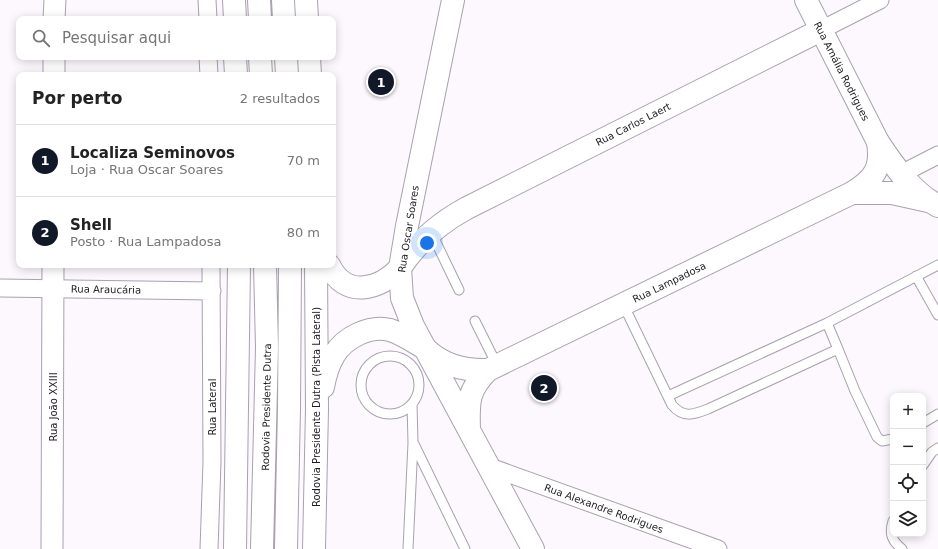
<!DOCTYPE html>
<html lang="pt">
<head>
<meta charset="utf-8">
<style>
	:root { --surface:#fff; --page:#f6f6f6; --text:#222; --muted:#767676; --line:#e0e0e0; --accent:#111827 }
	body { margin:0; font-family:"DejaVu Sans",sans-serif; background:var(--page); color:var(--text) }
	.controls { position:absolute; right:12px; bottom:12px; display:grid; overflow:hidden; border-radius:8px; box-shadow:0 2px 10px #0003 }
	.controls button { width:36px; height:36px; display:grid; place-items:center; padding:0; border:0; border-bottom:1px solid var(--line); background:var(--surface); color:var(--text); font:20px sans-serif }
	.you { position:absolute; left:427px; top:243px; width:14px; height:14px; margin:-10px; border:3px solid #fff; border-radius:50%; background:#1a73e8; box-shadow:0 0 0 6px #1a73e833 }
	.badge { display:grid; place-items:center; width:26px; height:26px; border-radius:50%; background:var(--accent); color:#fff; font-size:13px; font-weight:700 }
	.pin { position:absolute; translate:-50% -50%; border:2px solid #fff; box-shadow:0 1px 4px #0006 }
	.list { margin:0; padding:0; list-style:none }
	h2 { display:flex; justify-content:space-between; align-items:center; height:52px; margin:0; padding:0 16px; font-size:17px }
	h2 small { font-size:13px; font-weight:400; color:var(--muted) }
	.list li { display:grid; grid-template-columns:26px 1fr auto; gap:12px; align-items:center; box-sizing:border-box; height:72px; padding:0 16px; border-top:1px solid var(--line) }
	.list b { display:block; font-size:15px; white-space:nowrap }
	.list p { margin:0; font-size:13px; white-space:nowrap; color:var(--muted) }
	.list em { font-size:13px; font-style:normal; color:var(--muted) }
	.icon { flex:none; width:22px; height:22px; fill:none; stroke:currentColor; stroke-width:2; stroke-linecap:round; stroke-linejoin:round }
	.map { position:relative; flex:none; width:938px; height:549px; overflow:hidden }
	.search { position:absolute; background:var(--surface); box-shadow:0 2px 10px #0003; left:16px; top:16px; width:320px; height:44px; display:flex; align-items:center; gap:10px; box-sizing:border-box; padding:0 14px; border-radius:8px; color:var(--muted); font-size:15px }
	.panel { position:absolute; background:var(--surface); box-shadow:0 2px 10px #0003; left:16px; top:72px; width:320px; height:196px; border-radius:8px }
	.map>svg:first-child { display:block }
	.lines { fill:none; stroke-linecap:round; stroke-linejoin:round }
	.service-casing { stroke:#aaa0b0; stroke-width:11 }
	.minor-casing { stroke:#aaa0b0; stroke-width:19 }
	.tertiary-casing { stroke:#aaa0b0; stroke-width:23 }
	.secondary-casing { stroke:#aaa0b0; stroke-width:24 }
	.primary-casing { stroke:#aaa0b0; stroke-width:24 }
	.trunk-casing { stroke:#aaa0b0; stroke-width:24 }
	.motorway-casing { stroke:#aaa0b0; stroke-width:24 }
	.service { stroke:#fff; stroke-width:9 }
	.minor { stroke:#fff; stroke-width:17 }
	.tertiary { stroke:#fff; stroke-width:21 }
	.secondary { stroke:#fff; stroke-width:22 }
	.primary { stroke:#fff; stroke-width:22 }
	.trunk { stroke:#fff; stroke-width:22 }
	.motorway { stroke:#fff; stroke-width:22 }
	.labels { text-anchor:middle; stroke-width:4; stroke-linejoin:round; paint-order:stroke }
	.street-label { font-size:10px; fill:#1e1a20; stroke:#fff }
</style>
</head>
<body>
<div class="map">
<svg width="938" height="549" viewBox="0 0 938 549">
	<rect width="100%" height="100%" fill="#fcf8fe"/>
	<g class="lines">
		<defs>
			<path id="service" d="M431 232 459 290
				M916 276 938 315
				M623 304 672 405C683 418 693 415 708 409L838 349 855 391 877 437 882 441 893 439
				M475 321 497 365
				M827 323 838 349
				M361 385a29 29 0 1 1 58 0a29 29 0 1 1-58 0Z
				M668 396 827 323 938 265
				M923 423 938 414
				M414 444 465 549
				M923 465 932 452 938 448
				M893 521C889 534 892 541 902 549
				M408 549 413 443 412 404"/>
			<path id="minor" d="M207 0 208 19
				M821 30 880 0
				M208 57 209 75
				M901 174 938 155
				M0 288 212 291
				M490 467 718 549
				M209 549 212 462 211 265"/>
			<path id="tertiary" d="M54 19 55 0
				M54 75V57
				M52 549 53 265"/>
			<path id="secondary" d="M878 142C894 166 912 192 938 206
				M852 193H892L928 201
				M400 268C418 241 439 223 467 208L821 30"/>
			<path id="primary" d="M453 0 407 226 400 268 402 298 413 326 533 549
				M428 351C445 366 465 371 488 370
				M469 429C468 401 468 390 488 370L852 193C875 179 882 168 878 142L806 0"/>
			<path id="trunk" d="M234 0 235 19
				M306 0 307 19
				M235 57 236 75
				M309 57 310 75
				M329 265C345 299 379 290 400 268
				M323 387C325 376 328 365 334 355 345 337 370 325 390 330 403 334 414 342 426 349
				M235 549 239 265
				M314 549 317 409 316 265"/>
			<path id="motorway" d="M259 0 260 19
				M283 0 284 19
				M260 57 261 75
				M286 57 287 75
				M262 549 267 347 265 265
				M286 549 289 409 290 265"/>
		</defs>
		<use href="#service" class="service-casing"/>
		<use href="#minor" class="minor-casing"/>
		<use href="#tertiary" class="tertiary-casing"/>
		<use href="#secondary" class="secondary-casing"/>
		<use href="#primary" class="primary-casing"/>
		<use href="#trunk" class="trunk-casing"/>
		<use href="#motorway" class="motorway-casing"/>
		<use href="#service" class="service"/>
		<use href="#minor" class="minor"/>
		<use href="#tertiary" class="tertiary"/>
		<use href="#secondary" class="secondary"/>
		<use href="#primary" class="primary"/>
		<use href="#trunk" class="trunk"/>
		<use href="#motorway" class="motorway"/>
	</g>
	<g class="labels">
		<g class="street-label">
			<text transform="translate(842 71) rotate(63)" y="4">Rua Amália Rodrigues</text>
			<text transform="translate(633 124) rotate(-27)" y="4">Rua Carlos Laert</text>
			<text transform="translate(408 229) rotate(-81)" y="4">Rua Oscar Soares</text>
			<text transform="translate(669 282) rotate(-26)" y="4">Rua Lampadosa</text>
			<text transform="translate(106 289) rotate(1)" y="4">Rua Araucária</text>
			<text transform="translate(53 407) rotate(-90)" y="4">Rua João XXIII</text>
			<text transform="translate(212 407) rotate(-90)" y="4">Rua Lateral</text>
			<text transform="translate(266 407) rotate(-89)" y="4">Rodovia Presidente Dutra</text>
			<text transform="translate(316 407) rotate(-90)" y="4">Rodovia Presidente Dutra (Pista Lateral)</text>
			<text transform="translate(604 508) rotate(20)" y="4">Rua Alexandre Rodrigues</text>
		</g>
	</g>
</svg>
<div class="controls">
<button>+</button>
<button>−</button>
<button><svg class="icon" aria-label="locate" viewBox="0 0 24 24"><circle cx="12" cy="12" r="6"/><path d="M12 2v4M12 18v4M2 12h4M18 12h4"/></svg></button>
<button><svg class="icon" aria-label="layers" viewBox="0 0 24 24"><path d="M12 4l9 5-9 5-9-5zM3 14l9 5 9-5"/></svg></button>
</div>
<div class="you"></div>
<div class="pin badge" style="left:381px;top:82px">1</div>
<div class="pin badge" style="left:544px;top:388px">2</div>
<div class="search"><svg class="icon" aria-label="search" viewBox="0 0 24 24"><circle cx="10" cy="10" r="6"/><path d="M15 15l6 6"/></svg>Pesquisar aqui</div>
<section class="panel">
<h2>Por perto<small>2 resultados</small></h2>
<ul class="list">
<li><span class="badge">1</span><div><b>Localiza Seminovos</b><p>Loja · Rua Oscar Soares</p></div><em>70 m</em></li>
<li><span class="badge">2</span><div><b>Shell</b><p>Posto · Rua Lampadosa</p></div><em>80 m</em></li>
</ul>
</section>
</div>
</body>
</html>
